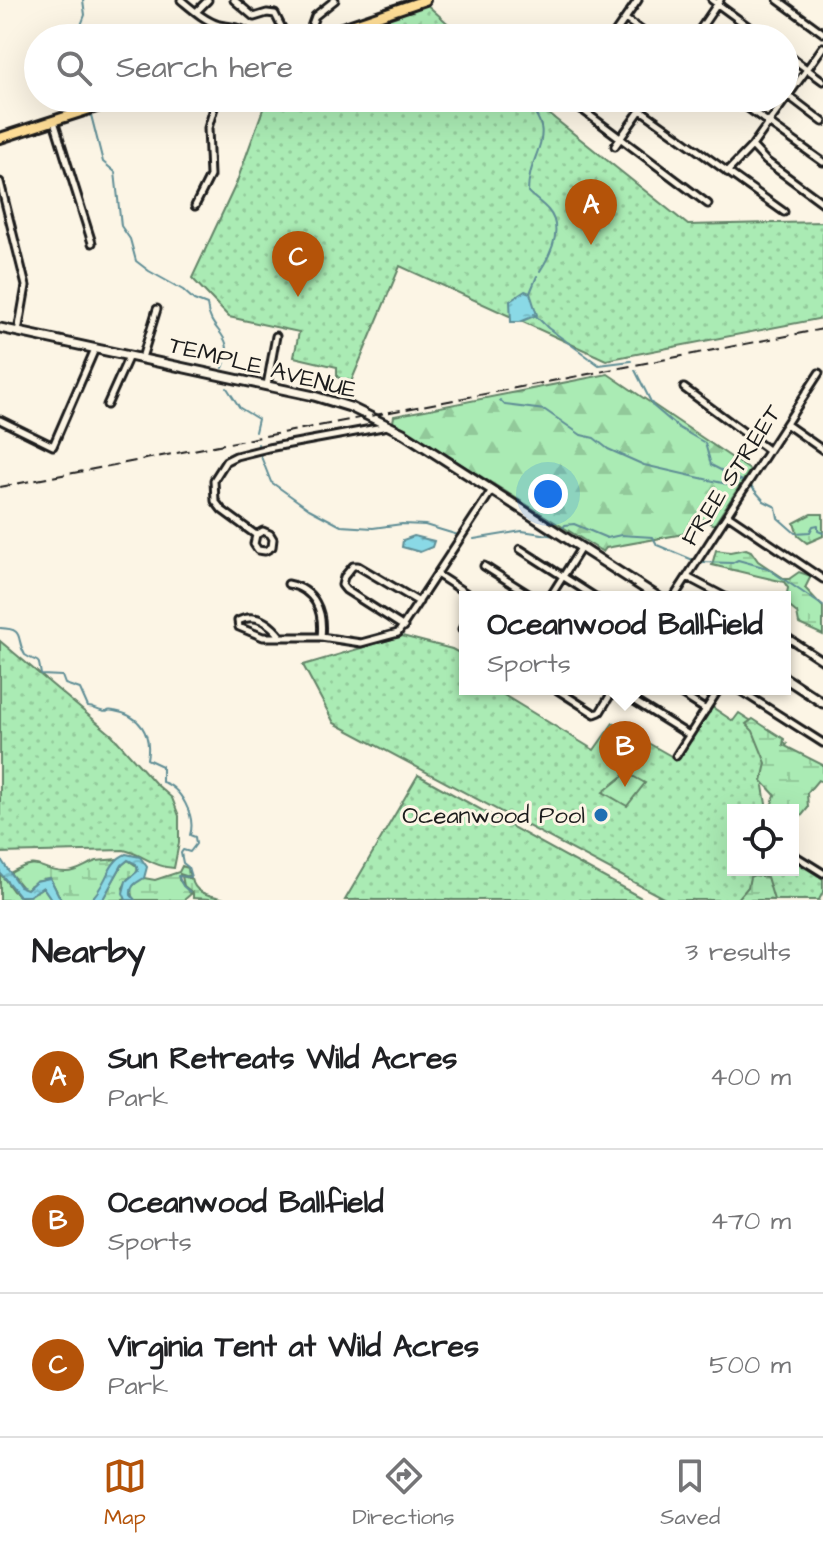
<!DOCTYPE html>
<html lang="en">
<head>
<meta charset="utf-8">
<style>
	:root { --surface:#fff; --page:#f6f6f6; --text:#202124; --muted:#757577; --line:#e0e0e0; --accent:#b45309 }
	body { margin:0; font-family:"Architects Daughter",sans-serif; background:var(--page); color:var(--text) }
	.controls { position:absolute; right:24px; bottom:24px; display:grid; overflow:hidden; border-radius:0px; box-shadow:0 8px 32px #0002 }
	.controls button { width:72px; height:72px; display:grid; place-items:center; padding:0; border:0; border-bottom:2px solid var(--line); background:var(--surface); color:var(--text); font:40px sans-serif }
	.you { position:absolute; left:548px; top:494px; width:28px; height:28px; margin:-20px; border:6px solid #fff; border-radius:50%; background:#1a73e8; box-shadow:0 0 0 12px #1a73e833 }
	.badge { display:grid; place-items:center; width:52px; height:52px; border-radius:50%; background:var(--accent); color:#fff; font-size:26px; font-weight:700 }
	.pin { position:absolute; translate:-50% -66px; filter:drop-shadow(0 2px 4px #0008) }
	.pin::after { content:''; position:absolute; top:42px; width:28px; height:24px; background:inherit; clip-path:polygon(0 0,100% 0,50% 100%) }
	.popup { position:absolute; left:459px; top:591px; width:332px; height:104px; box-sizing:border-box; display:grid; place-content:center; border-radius:0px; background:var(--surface); filter:drop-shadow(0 2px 6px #0005); font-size:26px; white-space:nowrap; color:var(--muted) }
	.popup b { font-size:30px; color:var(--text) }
	.popup::after { content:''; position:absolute; left:50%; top:100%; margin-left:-16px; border:16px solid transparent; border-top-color:var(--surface) }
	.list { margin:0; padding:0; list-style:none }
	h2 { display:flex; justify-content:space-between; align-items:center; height:104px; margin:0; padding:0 32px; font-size:34px }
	h2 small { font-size:26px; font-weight:400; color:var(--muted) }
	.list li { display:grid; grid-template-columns:52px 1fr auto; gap:24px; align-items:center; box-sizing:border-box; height:144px; padding:0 32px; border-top:2px solid var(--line) }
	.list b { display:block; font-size:30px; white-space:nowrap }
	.list p { margin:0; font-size:26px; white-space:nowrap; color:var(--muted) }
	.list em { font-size:26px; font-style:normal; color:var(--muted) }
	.icon { flex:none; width:44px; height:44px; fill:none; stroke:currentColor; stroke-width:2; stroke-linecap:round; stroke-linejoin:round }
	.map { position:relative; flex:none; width:823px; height:900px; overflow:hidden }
	.search { position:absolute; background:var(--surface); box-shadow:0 8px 32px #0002; left:24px; right:24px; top:24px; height:88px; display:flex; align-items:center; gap:20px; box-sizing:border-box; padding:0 28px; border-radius:44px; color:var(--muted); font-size:30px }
	.sheet { height:536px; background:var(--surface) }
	nav { display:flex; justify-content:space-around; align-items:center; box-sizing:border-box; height:112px; border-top:2px solid var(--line); background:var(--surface); font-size:22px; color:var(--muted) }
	nav a { display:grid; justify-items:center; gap:4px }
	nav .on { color:var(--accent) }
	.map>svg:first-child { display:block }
	.green { fill:url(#green-dots); stroke:#638468; stroke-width:2 }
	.forest { fill:url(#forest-firs); stroke:#638468; stroke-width:2 }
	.wetland { fill:url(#wetland-marsh); stroke:#638468; stroke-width:2 }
	.pitch { fill:#aaebb4; stroke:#638468; stroke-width:2 }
	.water { fill:url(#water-ripples); stroke:#5e8d95; stroke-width:2 }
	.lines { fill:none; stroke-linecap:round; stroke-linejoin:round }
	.stream { stroke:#5e8d95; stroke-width:2 }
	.street-casing { stroke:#1c1c1c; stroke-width:11 }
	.secondary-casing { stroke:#1c1c1c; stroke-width:13 }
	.primary-casing { stroke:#1c1c1c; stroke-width:14 }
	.street { stroke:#fcf5e5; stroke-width:5 }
	.secondary { stroke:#fcf5e5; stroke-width:7 }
	.primary { stroke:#fedd96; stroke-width:8 }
	.rail { stroke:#1c1c1c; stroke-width:2; stroke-dasharray:12 6; stroke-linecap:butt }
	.poi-dot { fill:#1f6fb2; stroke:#fcf5e5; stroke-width:3 }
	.labels { text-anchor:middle; stroke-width:6; stroke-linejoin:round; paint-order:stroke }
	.street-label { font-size:24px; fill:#1c1c1c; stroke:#fcf5e5 }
	.poi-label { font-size:24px; fill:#1c1c1c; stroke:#fcf5e5; text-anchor:end }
</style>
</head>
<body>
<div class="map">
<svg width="823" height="900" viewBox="0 0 823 900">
	<defs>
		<pattern id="green-dots" width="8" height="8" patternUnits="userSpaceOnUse" patternTransform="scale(2)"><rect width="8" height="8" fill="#aaebb4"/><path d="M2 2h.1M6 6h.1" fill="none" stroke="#92c99a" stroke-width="1.8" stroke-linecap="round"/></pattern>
		<pattern id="forest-firs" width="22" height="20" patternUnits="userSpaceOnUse" patternTransform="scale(2)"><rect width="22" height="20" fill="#aaebb4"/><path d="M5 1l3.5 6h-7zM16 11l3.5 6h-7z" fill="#92c99a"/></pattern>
		<pattern id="wetland-marsh" width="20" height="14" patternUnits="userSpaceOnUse" patternTransform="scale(2)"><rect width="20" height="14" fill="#aaebb4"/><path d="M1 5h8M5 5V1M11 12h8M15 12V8" fill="none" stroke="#92c99a"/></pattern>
		<pattern id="water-ripples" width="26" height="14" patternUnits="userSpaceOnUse" patternTransform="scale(2)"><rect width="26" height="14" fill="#8ad9e6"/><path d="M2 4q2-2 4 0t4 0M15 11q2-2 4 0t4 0" fill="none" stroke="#76bac5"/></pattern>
	</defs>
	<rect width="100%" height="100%" fill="#fcf5e5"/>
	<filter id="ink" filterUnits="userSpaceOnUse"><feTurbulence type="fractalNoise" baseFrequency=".0125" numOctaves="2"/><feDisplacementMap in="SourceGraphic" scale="16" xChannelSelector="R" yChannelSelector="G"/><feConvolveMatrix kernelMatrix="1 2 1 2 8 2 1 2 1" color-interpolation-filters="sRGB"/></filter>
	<g filter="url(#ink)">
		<path class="green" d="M424 2 464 38H322Z
			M267 98H529L688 225 823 222V318L606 360 400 266 351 382 337 377V367L294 357 299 332 229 317 192 278 236 184Z
			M402 636 452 649 465 656V689H494L594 750 613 723 678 760 712 707 733 721 739 713 787 744 763 786 767 810H733V870H793V860L823 879V892L819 900H667L334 723 303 665Z
			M0 641 112 735 156 784 172 798 179 816V843L174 868C156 868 142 854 124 850L0 853Z
			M418 775 645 900H345Z"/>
		<path class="forest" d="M608 374 750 470 714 525 695 516 683 534 606 548 603 552 393 422 394 416Z"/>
		<path class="wetland" d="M811 514H823V536L807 543 798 536 794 523Z
			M746 549 751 551 758 561 785 579H789L799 572 811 576 805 588 823 607V635L799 624 797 613 785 603 788 588 784 582 712 565 716 550 730 552Z
			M753 719 784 739 783 745 823 765V782L818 780 807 793 808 808 794 825 793 836V810L770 809 775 795 762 781 766 763 753 731 746 724Z
			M117 859 99 892 90 900H61L50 878 36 881 27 889H23L10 873C43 855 35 871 66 872 78 872 86 864 97 861 104 860 110 860 117 859Z
			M128 860 138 867 137 872 128 879 123 888 126 900H102L122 865Z
			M182 866 188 868 189 877 180 874 179 880 191 894 184 900H135L132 897 131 888 137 881 144 878 155 880 179 872Z
			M0 873 13 891 21 897 29 896 43 887 52 900H0Z
			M754 875 767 877 774 900H737L748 887 750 877Z
			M182 876 192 879C195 896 214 895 228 900L193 898V893L184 886Z"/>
		<path class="pitch" d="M627 773 645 783 627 806 603 792Z"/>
		<path class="water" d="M525 291 530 293 537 315 520 322H511L510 301Z
			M414 536 434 541 432 547 420 552 402 547 403 540Z
			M126 854 140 857 147 867 144 878C136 883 130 885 131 895L135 900H126L123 893 126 881 138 871 136 864 128 860 122 865 103 899 90 900C106 888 107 861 126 854Z
			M0 858 19 886 27 889 36 881 50 878 61 900H52L43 887 29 896H19L0 873Z"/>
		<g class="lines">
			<path class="stream" d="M432 25 454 38
				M76 38 85 15 83 0
				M84 98 85 102
				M521 98C563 135 528 150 528 192 535 199 542 203 548 210 564 228 551 254 540 271
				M91 115 103 162 115 172 121 226 130 239 136 261 149 271 183 290 194 300 207 305C210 335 237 332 223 368
				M530 293 537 276
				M534 314 548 328 599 365 631 361
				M635 370 653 406 679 428 705 443 711 465 744 482
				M227 388 240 408 258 419 255 432
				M500 400 505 405 545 410 581 435 594 438 608 449 644 465 731 485 741 480
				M258 444V447
				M260 454 271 482 309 509 341 526 373 528 402 524 425 525 458 535
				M750 485 764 501 776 507 778 518 795 533 810 532 813 526 818 525V531L823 533
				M562 529 565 525 574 524 607 538 621 535 653 537 657 545 693 560
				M474 539 522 531 555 536
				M700 562 732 563 738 560 767 568 823 606
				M0 628C26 629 15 638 25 655 40 665 38 655 41 675L62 676 65 684 80 689 88 707C93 707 97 710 101 711 112 714 103 709 114 711 140 715 152 734 147 759L162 766V782C181 787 196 817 190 835L195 837 196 844 190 852 183 850 181 853 183 863 188 867 191 877 178 876 183 886 190 892"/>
			<defs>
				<path id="street" d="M181 0C192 9 205 21 219 25 234 28 243 26 254 38
					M234 0 254 17 267 13 275 14 287 38
					M712 0 764 38
					M778 0 823 33
					M196 12 208 0
					M625 19 652 38
					M700 31 709 38
					M613 36 638 0
					M307 38 315 16 335 0
					M694 38 720 0
					M785 53 823 81
					M785 93 823 122
					M624 98 784 212
					M734 98 823 162
					M580 108 708 204
					M54 121 92 243
					M615 146 649 98
					M752 146 766 161 823 203
					M727 172 752 146 823 47
					M0 182 26 286 18 332
					M195 206 210 176 208 128 217 98
					M142 358 157 309
					M267 385 276 336
					M684 388 768 450
					M107 405 129 356
					M0 420 53 446 95 349
					M786 424 823 450
					M728 515 823 579
					M256 535 263 531 270 534 273 539 272 547 265 551 258 550 254 544 256 535 222 510 215 501 214 480 226 461 236 456 268 448 388 426
					M520 549 595 597
					M484 566 533 597
					M438 575 472 597
					M687 577 725 597
					M288 584C315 589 324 611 321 637
					M550 597 581 548
					M674 597 819 373
					M404 627 346 590 342 585 344 577 353 566H358L419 602
					M462 629 465 631
					M785 636 823 661
					M281 637C270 623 256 612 238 621L239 627 263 637H321L361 643 398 633 492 490
					M556 689 595 714 600 712 614 689
					M615 689 689 735
					M673 689 706 710
					M738 689 823 743
					M676 756 719 689
					M794 855 823 873"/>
				<path id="secondary" d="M0 328 314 396 350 407 403 433 658 597
					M785 678 823 703"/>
				<path id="primary" d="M313 38 425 0
					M0 138 124 98"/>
			</defs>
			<use href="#street" class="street-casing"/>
			<use href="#secondary" class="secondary-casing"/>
			<use href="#primary" class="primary-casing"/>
			<use href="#street" class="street"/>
			<use href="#secondary" class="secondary"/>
			<use href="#primary" class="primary"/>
			<path class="rail" d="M0 487 823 329"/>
		</g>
	</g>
	<circle class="poi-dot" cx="601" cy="815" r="8"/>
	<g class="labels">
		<g class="street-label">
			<text transform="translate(263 367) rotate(14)" y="8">TEMPLE AVENUE</text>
			<text transform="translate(731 475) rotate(-57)" y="8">FREE STREET</text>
		</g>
		<g class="poi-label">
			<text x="585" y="823">Oceanwood Pool</text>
		</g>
	</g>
</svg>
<div class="controls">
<button><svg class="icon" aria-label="locate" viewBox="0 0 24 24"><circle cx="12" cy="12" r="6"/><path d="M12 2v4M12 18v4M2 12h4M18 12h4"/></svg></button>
</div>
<div class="you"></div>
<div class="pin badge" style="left:591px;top:245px">A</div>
<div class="pin badge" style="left:625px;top:787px">B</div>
<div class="popup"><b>Oceanwood Ballfield</b>Sports</div>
<div class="pin badge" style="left:298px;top:297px">C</div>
<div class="search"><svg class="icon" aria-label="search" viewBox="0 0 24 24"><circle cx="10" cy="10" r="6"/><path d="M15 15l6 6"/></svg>Search here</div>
</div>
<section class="sheet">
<h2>Nearby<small>3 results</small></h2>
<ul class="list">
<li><span class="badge">A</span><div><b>Sun Retreats Wild Acres</b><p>Park</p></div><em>400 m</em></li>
<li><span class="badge">B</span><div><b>Oceanwood Ballfield</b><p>Sports</p></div><em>470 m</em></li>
<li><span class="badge">C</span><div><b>Virginia Tent at Wild Acres</b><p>Park</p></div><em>500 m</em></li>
</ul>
</section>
<nav>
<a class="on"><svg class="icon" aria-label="map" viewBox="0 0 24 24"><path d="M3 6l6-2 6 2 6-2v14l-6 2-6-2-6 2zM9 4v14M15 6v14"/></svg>Map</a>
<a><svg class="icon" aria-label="directions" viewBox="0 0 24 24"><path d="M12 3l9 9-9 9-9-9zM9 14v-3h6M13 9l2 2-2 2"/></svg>Directions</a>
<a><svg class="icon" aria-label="saved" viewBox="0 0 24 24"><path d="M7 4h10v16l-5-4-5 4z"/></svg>Saved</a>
</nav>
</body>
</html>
